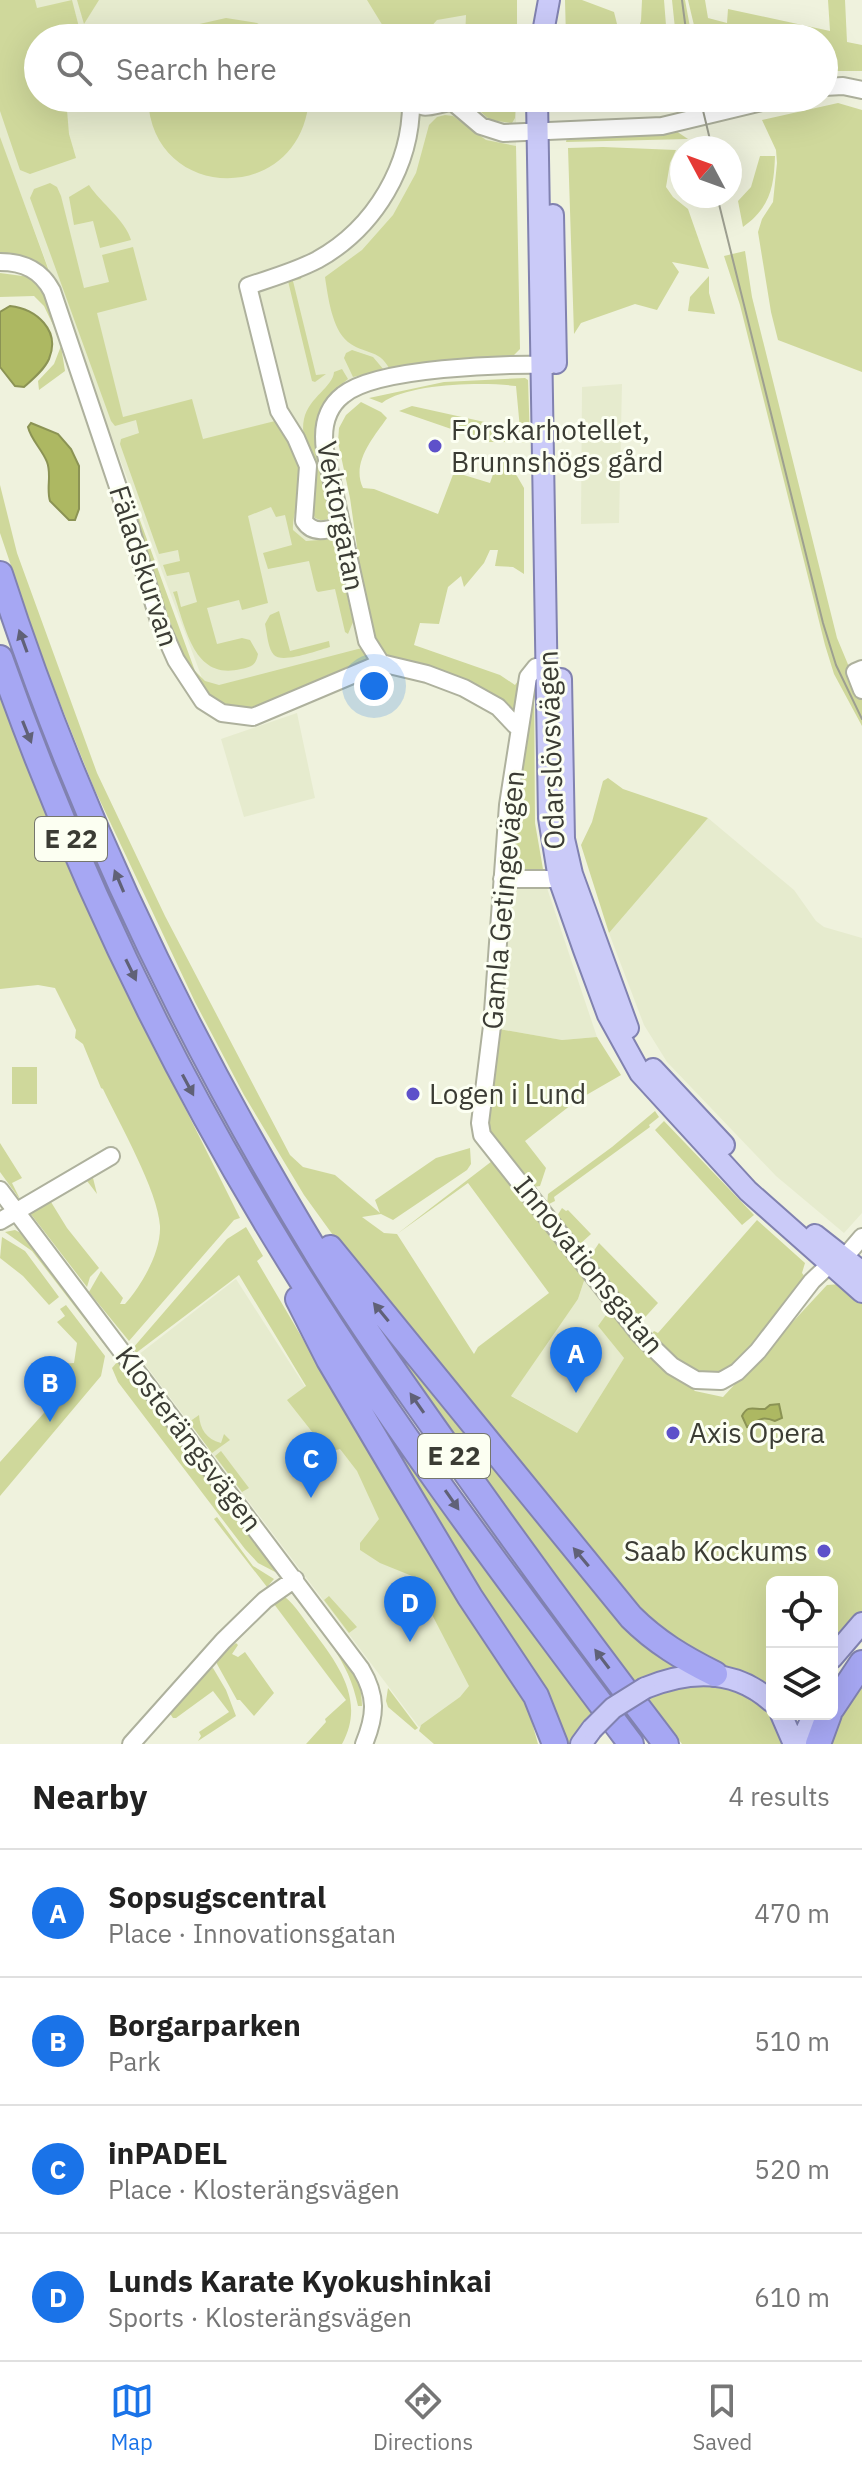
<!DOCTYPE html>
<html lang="en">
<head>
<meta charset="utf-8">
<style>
	:root { --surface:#fff; --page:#f2f2f2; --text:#222; --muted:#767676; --line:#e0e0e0; --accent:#1a73e8 }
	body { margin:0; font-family:"IBM Plex Sans",sans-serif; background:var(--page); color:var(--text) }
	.controls { position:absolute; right:24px; bottom:24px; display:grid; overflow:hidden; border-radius:12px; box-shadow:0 8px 32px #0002 }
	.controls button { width:72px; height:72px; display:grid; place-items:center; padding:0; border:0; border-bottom:2px solid var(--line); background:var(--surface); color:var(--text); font:40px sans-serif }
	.compass { position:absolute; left:670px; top:136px; width:72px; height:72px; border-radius:50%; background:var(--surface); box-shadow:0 8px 32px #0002; rotate:311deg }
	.you { position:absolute; left:374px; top:686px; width:28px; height:28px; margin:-20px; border:6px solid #fff; border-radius:50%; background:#1a73e8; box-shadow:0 0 0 12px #1a73e833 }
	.badge { display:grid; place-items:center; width:52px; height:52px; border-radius:50%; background:var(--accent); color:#fff; font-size:26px; font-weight:700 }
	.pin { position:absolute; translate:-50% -66px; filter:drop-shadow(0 2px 4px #0008) }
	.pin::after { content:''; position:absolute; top:42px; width:28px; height:24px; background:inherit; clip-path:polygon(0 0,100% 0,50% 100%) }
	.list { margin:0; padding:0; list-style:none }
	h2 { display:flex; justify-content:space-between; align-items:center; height:104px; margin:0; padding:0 32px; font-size:34px }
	h2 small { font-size:26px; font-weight:400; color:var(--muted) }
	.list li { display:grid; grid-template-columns:52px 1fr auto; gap:24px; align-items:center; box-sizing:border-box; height:128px; padding:0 32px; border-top:2px solid var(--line) }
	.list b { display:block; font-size:30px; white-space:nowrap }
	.list p { margin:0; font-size:26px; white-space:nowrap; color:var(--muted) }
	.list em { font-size:26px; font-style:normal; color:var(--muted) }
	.icon { flex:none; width:44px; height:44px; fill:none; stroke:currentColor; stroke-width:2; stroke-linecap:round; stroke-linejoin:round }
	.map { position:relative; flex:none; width:862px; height:1744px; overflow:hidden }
	.search { position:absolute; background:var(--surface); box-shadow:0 8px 32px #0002; left:24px; right:24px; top:24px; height:88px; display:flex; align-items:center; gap:20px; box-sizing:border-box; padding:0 28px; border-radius:44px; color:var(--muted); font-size:30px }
	.sheet { height:616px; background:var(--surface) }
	nav { display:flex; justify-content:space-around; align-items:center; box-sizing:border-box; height:112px; border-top:2px solid var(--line); background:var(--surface); font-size:22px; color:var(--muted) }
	nav a { display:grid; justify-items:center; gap:4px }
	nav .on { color:var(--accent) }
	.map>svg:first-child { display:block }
	.built { fill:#e6ebce }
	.green { fill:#cfd89b; fill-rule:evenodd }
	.water { fill:#adb862; stroke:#8b9354; stroke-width:2 }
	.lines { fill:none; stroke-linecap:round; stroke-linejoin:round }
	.minor-casing { stroke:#aeb19d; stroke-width:20 }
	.major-casing { stroke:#8182b0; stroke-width:24 }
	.highway-casing { stroke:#8182b0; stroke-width:28 }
	.minor { stroke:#fff; stroke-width:16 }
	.major { stroke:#cacaf8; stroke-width:20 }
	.highway { stroke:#a6a7f3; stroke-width:24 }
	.tram { stroke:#9d9f90; stroke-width:2 }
	.major-bridge-casing { stroke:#8182b0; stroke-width:24; stroke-linecap:butt }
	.major-bridge { stroke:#cacaf8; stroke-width:20 }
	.oneway { fill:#606177 }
	.poi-dot { fill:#5e51ca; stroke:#fcfff2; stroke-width:3 }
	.labels { text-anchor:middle; stroke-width:6; stroke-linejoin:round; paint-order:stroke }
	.shield { fill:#fcfff2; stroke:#75766d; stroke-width:2 }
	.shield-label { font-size:26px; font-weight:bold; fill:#3b3c34 }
	.poi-label { font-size:28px; fill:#3b3c34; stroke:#fcfff2; text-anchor:start }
	.street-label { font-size:28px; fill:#3b3c34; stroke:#fcfff2 }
</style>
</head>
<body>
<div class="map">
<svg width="862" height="1744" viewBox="0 0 862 1744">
	<rect width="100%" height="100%" fill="#eff2dd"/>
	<path class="built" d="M0 0H515L516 38H38V98H516V353L415 363 357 377 344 383 320 409 314 431 315 446 360 649 208 694 0 139Z
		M622 384 619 523 581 524 582 387Z
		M297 713 315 798 244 817 221 739Z
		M708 818 794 890 816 921 824 927 862 938V1213L844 1233 776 1176 667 1062 644 1025 609 933Z
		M515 885 547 888 597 1037 562 1040 499 1029 507 894Z
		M585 1278 608 1312 598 1326 624 1358 577 1433 510 1395 578 1299Z
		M236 1279 381 1505 474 1693 419 1727 138 1355Z"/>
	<path class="green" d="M0 0H35L37 8 72 0 80 31 78 38H38V98H66L69 134 76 158 30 174 20 170 0 111Z
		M77 0H99L84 24Z
		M367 0H517V38H465L466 15 437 20 429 29 420 28 419 24 413 25 404 33 394 35 386 31Z
		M565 0H582L614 12 618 28 626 35 637 32 641 21 642 0H664L667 38H566Z
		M672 0H685L692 38H676Z
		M688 0H705L708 18 727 23 728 9 830 31 828 0H845L847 42 862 45V71H824V38H697Z
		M226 18 257 23 281 38H176L195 25Z
		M148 98H309C302 206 151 204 148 98Z
		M465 98H516L515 118 512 123 490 120Z
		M567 98H665C638 119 600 110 569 109Z
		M838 103 862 110V372L778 340 771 312 758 232 762 219 773 202 777 163 776 150 762 120Z
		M445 115 453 116 486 140 516 146 520 349 513 356 464 358 389 368C379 349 363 354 348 342 332 329 328 297 325 277L362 250 393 215 416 173 429 125 437 117Z
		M676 131 688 139 566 142 567 137Z
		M0 137 195 671 205 681 219 685 358 649 364 648 370 657 368 662 296 695 240 714 208 699 179 659 49 276C38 258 21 255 0 257Z
		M603 147 676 150 670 163 666 187 673 197 688 209 709 269 672 262 679 272 657 310 635 304 581 323 574 334 568 148Z
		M760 156H775C774 187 770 208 743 227L738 201 751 187Z
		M50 183 57 187 61 196 84 288 109 282 102 255 133 247 147 300 97 313 123 417 192 399 203 439 275 421C289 443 308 464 301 492 298 505 292 517 293 530L306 541 333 539 336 544 353 622 348 634 345 632 335 589 318 592 316 590 309 561 268 569 263 553 292 545 285 515 276 517 271 507 248 516 268 603 242 610 239 600 207 608 217 644 242 638 250 640 258 654C256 665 252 667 241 669 193 681 186 627 173 592L177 591 181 607 197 602 189 572 167 576 163 565 180 561 178 550 159 554 120 444 121 439 139 433 136 420 115 426 111 421 30 198 34 189Z
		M89 185C101 203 126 221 131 240L100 248 93 221 74 225 69 197Z
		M745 251 752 297 837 638 862 698V726L834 674 825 645 740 305 724 256Z
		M0 273 30 277 52 301 62 344 44 306 34 296 0 297Z
		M302 275 301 279 293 281 316 375 326 374 315 382 312 381 288 281 290 277Z
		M709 276V293L715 314 688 311 690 297Z
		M61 346 65 371 39 390 38 381 54 364Z
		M352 350 373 357 384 370 353 377 344 358 346 353Z
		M342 369 348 379C295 423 322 460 329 518L323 521 315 518 313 513C314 501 316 487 314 475 310 456 300 438 304 419 309 397 333 387 334 372Z
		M525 378 528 380 530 442 524 443 517 439 520 429 516 386C484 382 409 383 382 403L369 398 444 382Z
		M361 402 381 412 387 418C373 438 351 463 363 488L374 489 438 514 454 472 490 483 499 457 517 476 524 488V574L513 567 495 566 498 550H490L484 563 464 587 461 576 448 587 439 624 420 623 414 645 500 675 515 685 520 678 515 712 435 672 384 654 376 648 368 624 350 498 338 442 339 428 346 415Z
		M412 406 489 423 503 430 505 442H489L399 411Z
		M0 485 17 553 97 773 165 916 290 1155 303 1167 335 1175 380 1213 375 1200 436 1158 470 1148 471 1164 467 1170 393 1220 381 1214 362 1217 384 1233 397 1234 496 1158 585 1278 578 1299 511 1396 577 1433 624 1358 598 1326 608 1312 695 1391 723 1397 827 1285 841 1284 862 1297V1613L832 1651V1582H772V1688L689 1654 652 1628 382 1303 304 1195 244 1095 195 1002 94 788 44 663 0 533ZM468 1183 549 1293 478 1347 474 1354 397 1234Z
		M279 611 290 651 329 641 330 647C319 650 282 664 274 655 268 649 267 633 265 624L270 615Z
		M534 680 535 823 543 869 542 871 514 872 509 868 508 851Z
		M0 685 62 850 147 1032 240 1218 234 1220 129 1341 89 1292 101 1271 123 1298 120 1304H125C142 1285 161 1252 160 1226 158 1191 119 1123 103 1089L101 1088 83 1044 75 1038 76 1030 55 988 38 985 0 989Z
		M608 778 623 789 708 818 609 933 581 845 592 822 603 781Z
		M499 1029 562 1040 597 1037 621 1075 576 1101 525 1141 546 1168 540 1186 533 1187 490 1135 487 1120Z
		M12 1067H37V1104H12Z
		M655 1111 659 1117 649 1125 650 1127 554 1197 555 1201 547 1205 548 1194 612 1147Z
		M664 1121 754 1215 742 1225 655 1130Z
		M0 1143 22 1178 12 1183 21 1201 0 1172Z
		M88 1173 93 1178 97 1194 84 1177 51 1202 67 1228 99 1268 90 1277 87 1287 30 1213Z
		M562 1208 566 1211 568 1210 591 1234 580 1244 557 1216Z
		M757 1220 805 1263 802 1273 805 1277C788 1301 739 1381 707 1374 684 1370 666 1352 649 1337L654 1331 658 1333Z
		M246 1227 263 1256 257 1261 385 1479 491 1642 527 1705 538 1744H434L419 1731 421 1725 460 1697 469 1686 412 1576 380 1563 360 1550V1543L379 1519 357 1471 340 1449 328 1452 287 1400 306 1386 239 1275 136 1353 133 1348 227 1239Z
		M15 1230 23 1234 115 1353 109 1351 32 1251 5 1232Z
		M2 1237 25 1251 59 1297 49 1305 23 1276 0 1258Z
		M599 1243 658 1303 638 1325 589 1258Z
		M344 1275 686 1669 635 1683 468 1454Z
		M66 1305 105 1356 101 1376 0 1496V1462L69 1385 54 1373 59 1364 74 1363 77 1343 57 1322 65 1316 60 1309Z
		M118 1361H121L281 1575 258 1563 245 1549 118 1382 112 1368Z
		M362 1392 595 1714 572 1744H563Z
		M199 1415C200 1429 206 1439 221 1443L224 1434 230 1440 212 1453 189 1422Z
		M221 1451 249 1488 242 1492 215 1456Z
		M217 1517 253 1566 274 1579 267 1587 214 1519Z
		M293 1595H298L356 1675 361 1689 362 1706H358C349 1659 321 1632 293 1595Z
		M329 1596 357 1627 349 1633 324 1600Z
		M285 1597C296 1606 304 1620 313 1631 338 1664 366 1701 342 1744H306L326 1722 325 1719 346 1700 274 1604Z
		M236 1643 238 1645 232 1654 238 1657 245 1652 274 1693 254 1716 240 1700H237L217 1664 216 1659Z
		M213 1668 226 1690 236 1716 198 1741 201 1736 199 1732 229 1712 213 1691 176 1718H173L169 1712 208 1669Z
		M862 1672V1744H824Z
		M695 1682C748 1691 762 1691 784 1744H682L647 1698Z
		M388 1688 418 1728 415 1730 388 1707 386 1701Z"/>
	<path class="water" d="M10 306C36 309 61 330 49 359 44 370 33 379 24 387L15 386 0 367V312Z
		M31 423 58 434 71 449 79 466V509L75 520H69L50 501C46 488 52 475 47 462 42 449 31 440 28 427Z
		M779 1404 782 1418 775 1421C760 1415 759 1421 747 1427L742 1416C748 1404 754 1410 765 1409L770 1405Z"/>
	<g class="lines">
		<defs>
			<path id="minor" d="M824 87 843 86 862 90
				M412 98C421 115 438 102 454 102
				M448 98 481 126 503 133 662 126 779 98
				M0 262C24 262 41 270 52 291L118 487 160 624 176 660 203 701 222 713 253 717 381 663 427 674 464 688 498 707 515 725 520 727
				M342 526C328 530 313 535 304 521L308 466 296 438 279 411 248 286C271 278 294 272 317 260 375 228 413 164 411 98
				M381 663 367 641 325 450C322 429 325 409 343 395 377 367 506 364 550 365
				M536 667 528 677 508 805 492 1026 480 1123 482 1135 640 1335 672 1366 696 1380 721 1381 737 1372 758 1351 812 1281 829 1265 844 1258 862 1237
				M862 669 855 672 862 690
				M502 879H559L568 875
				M0 1190 361 1669C377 1696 376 1715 364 1744
				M0 1221 111 1156
				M131 1744 223 1641 265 1600 295 1579"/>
			<path id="major" d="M542 38 549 0
				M537 98 549 818 559 879 584 950 608 1015 640 1073 748 1191 862 1292
				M553 215 556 363
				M561 679 564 839 572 874 628 1028
				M653 1069 724 1145
				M815 1235 862 1272
				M832 1658 862 1623
				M645 1688C689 1670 735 1668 772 1702
				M781 1714 794 1744
				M581 1744 592 1729
				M800 1744 814 1714"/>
			<path id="highway" d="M0 574C78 816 190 1046 322 1262 363 1328 408 1391 452 1453 522 1552 593 1649 666 1744
				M0 658C73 865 169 1065 284 1252 389 1423 511 1584 631 1744
				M330 1248 631 1617C656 1642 683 1658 715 1674
				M298 1299 329 1360 400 1480 470 1597 536 1696 555 1744
				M832 1708 862 1663
				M818 1744 829 1714"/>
		</defs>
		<use href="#minor" class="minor-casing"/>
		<use href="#major" class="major-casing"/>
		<use href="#highway" class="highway-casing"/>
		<use href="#minor" class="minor"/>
		<use href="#major" class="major"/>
		<use href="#highway" class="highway"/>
		<path class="tram" d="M682 0 687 38
			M700 98 712 148
			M717 196 823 623 836 665 862 719"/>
		<defs>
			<path id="major-bridge" d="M592 1729 613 1708 645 1688"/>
		</defs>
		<use href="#major-bridge" class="major-bridge-casing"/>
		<use href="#major-bridge" class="major-bridge"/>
	</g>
	<defs><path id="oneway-solid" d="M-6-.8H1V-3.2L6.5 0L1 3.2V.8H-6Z" transform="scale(2)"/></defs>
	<g class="oneway">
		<use href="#oneway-solid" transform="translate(23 641) rotate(-110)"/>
		<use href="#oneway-solid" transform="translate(27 732) rotate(68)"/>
		<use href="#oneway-solid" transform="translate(119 881) rotate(-113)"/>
		<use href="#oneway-solid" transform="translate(131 970) rotate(64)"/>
		<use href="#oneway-solid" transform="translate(188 1085) rotate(62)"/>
		<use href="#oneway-solid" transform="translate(381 1312) rotate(-129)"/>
		<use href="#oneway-solid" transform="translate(417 1403) rotate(-125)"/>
		<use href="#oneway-solid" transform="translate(452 1500) rotate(55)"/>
		<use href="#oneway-solid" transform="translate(581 1557) rotate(-130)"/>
		<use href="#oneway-solid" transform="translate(602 1659) rotate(-127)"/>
	</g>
	<g class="poi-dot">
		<circle cx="435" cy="446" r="8"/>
		<circle cx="413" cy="1094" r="8"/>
		<circle cx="673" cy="1433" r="8"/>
		<circle cx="824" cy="1551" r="8"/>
	</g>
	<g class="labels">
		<g class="shield">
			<rect x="35" y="817" width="72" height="44" rx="6"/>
			<rect x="418" y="1434" width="72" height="44" rx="6"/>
		</g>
		<g class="shield-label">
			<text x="71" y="848">E 22</text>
			<text x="454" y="1465">E 22</text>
		</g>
		<g class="poi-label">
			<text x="451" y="440">Forskarhotellet,<tspan x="451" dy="32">Brunnshögs gård</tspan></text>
			<text x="429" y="1104">Logen i Lund</text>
			<text x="689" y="1443">Axis Opera</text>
			<text x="808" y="1561" text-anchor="end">Saab Kockums</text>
		</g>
		<g class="street-label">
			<text transform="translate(341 516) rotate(79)" y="10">Vektorgatan</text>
			<text transform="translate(144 566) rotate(72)" y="10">Fäladskurvan</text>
			<text transform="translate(551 750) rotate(-92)" y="10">Odarslövsvägen</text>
			<text transform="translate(503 900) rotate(-85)" y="10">Gamla Getingevägen</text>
			<text transform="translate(589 1265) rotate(51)" y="10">Innovationsgatan</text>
			<text transform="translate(189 1439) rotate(53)" y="10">Klosterängsvägen</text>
		</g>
	</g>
</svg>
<div class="controls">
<button><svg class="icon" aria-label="locate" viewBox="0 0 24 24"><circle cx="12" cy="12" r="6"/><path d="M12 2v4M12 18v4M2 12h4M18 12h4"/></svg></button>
<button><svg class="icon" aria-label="layers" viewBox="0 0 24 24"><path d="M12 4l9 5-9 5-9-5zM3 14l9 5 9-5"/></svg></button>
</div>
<svg class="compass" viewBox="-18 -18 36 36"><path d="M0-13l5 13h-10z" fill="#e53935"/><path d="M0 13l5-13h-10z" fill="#767676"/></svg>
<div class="you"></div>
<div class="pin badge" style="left:576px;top:1393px">A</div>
<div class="pin badge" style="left:50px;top:1422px">B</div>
<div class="pin badge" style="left:311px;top:1498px">C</div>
<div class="pin badge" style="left:410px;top:1642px">D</div>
<div class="search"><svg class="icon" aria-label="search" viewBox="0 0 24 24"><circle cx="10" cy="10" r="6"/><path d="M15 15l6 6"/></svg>Search here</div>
</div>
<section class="sheet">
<h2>Nearby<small>4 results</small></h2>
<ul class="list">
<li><span class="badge">A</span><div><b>Sopsugscentral</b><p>Place · Innovationsgatan</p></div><em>470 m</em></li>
<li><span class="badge">B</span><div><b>Borgarparken</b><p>Park</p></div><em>510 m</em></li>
<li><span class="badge">C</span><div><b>inPADEL</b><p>Place · Klosterängsvägen</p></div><em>520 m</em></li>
<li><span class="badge">D</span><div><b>Lunds Karate Kyokushinkai</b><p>Sports · Klosterängsvägen</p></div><em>610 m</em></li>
</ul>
</section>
<nav>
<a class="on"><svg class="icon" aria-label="map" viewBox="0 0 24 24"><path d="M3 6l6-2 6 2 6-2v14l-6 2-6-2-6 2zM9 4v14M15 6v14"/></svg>Map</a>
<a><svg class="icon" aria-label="directions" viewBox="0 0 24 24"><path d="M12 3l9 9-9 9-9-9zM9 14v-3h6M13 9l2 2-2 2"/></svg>Directions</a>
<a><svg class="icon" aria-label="saved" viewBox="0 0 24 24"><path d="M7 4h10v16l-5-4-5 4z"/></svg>Saved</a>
</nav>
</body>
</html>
